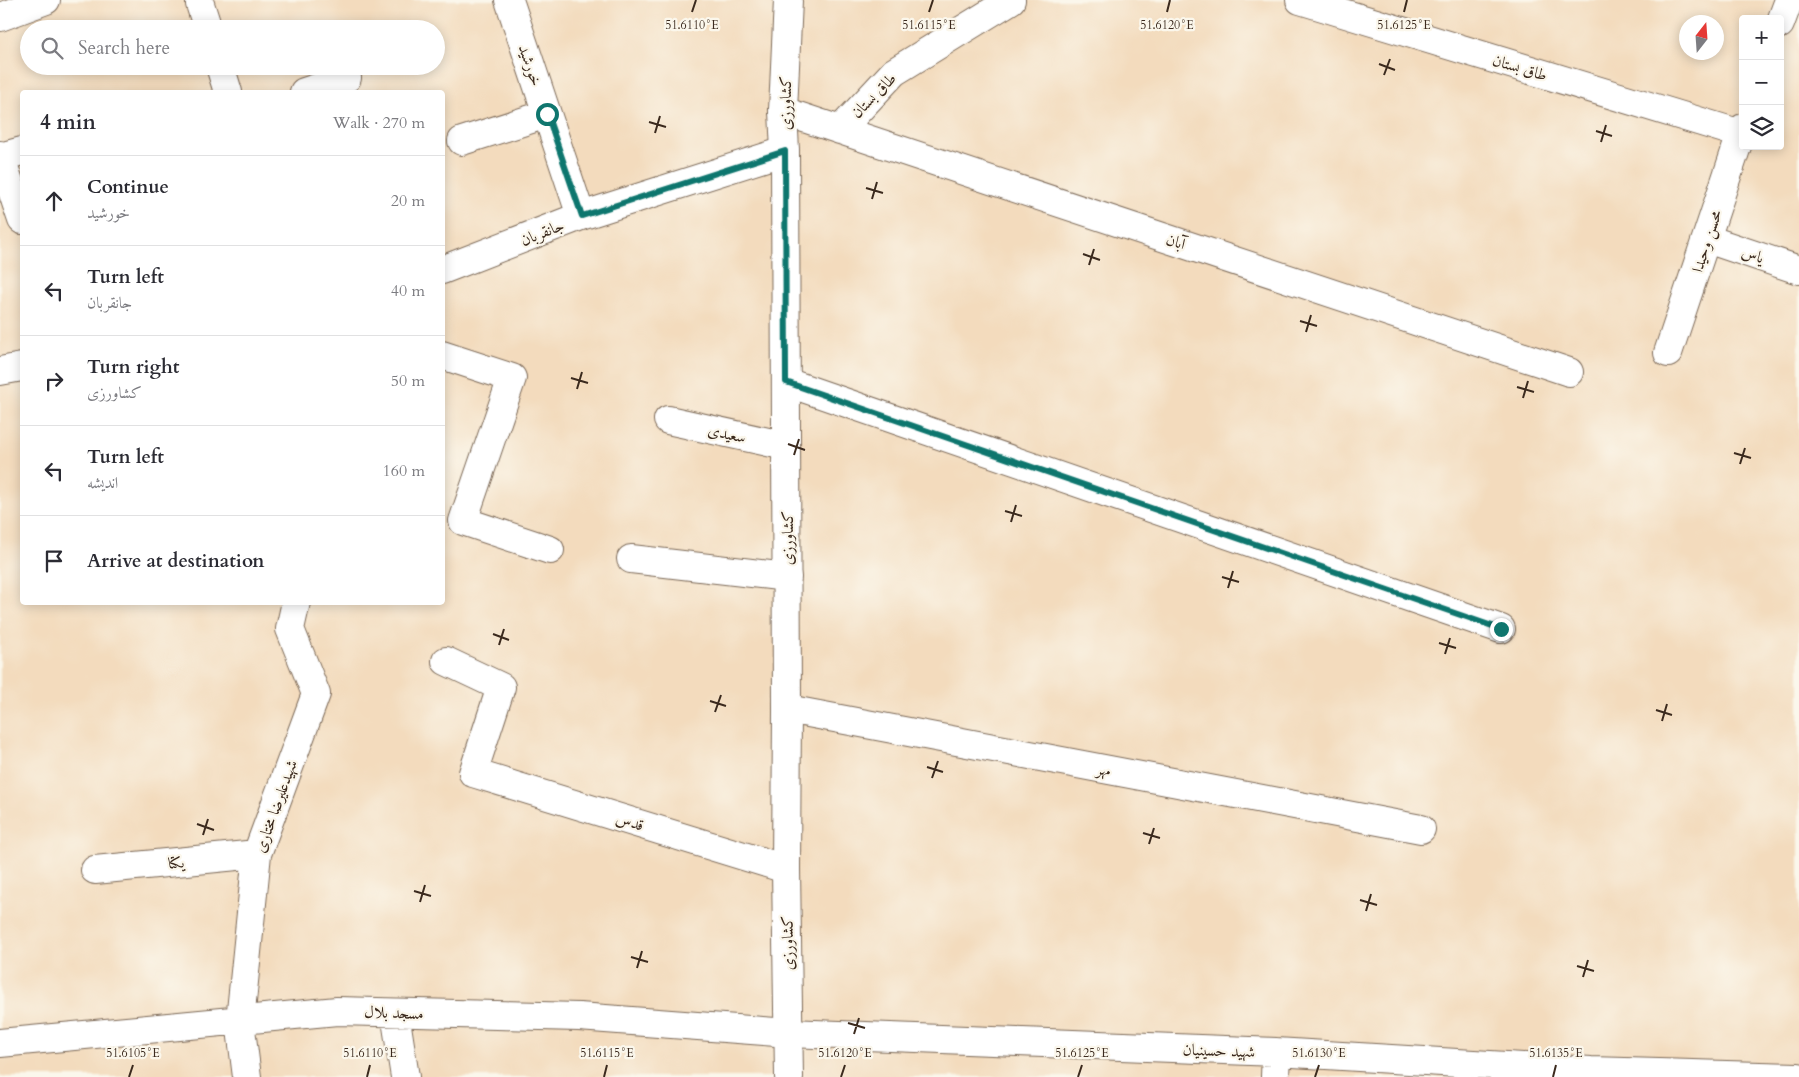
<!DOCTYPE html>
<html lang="en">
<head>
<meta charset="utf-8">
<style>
	:root { --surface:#fff; --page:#f2f2f3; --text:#2b2b33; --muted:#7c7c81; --line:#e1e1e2 }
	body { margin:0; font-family:Cardo,Amiri,serif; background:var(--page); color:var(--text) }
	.controls { position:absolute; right:15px; top:15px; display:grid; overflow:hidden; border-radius:5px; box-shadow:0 2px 12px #0003 }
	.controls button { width:45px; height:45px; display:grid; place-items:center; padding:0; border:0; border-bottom:1px solid var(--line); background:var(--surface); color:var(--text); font:25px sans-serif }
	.compass { position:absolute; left:1679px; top:15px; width:45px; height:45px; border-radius:50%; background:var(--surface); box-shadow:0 2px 12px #0003; rotate:17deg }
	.stop { position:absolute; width:15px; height:15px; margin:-11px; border:4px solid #0f766e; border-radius:50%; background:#fff }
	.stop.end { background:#0f766e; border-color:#fff; box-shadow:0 1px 5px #0008 }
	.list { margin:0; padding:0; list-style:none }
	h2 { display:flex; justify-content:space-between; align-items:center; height:65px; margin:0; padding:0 20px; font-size:21px }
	h2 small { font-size:16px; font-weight:400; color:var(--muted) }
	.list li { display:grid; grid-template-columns:32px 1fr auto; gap:15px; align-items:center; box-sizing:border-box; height:90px; padding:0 20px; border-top:1px solid var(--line) }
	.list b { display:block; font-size:19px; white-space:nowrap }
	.list p { margin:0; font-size:16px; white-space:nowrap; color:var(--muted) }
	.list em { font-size:16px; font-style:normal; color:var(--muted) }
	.icon { flex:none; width:28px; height:28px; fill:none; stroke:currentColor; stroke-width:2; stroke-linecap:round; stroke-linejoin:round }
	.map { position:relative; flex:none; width:1799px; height:1077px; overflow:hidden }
	.search { position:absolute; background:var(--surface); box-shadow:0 2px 12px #0003; left:20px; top:20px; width:425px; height:55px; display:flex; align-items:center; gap:12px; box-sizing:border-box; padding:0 18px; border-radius:28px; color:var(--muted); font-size:19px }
	.panel { position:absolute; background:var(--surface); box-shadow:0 2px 12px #0003; left:20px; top:90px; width:425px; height:515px; border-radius:5px }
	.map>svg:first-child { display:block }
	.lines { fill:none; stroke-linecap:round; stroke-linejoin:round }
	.minor-casing { stroke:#7b6856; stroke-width:30 }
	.tertiary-casing { stroke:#7b6856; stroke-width:30 }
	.minor { stroke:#fff; stroke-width:28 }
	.tertiary { stroke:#fff; stroke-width:28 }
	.route { stroke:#0f766e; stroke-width:6 }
	.ticks { fill:none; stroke:#3b2a1e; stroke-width:2 }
	.labels { text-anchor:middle; stroke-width:4.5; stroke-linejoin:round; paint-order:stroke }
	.street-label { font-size:16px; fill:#3b2a1e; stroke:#fbf7ec }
	.ticks-label { font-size:12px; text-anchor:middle; fill:#3b2a1e; stroke:#fbf7ec; stroke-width:4.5; stroke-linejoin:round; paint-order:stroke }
</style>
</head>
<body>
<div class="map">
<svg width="1799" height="1077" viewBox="0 0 1799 1077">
	<rect width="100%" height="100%" fill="#fbf7ec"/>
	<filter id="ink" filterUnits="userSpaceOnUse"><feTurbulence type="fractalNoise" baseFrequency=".02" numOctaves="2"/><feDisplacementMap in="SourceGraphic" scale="10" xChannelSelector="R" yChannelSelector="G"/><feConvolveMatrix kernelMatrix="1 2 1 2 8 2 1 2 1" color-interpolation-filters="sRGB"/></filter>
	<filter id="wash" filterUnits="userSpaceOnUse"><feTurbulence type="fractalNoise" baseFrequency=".0096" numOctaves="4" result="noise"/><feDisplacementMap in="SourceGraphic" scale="20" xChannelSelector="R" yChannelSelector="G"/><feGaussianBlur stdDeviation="1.12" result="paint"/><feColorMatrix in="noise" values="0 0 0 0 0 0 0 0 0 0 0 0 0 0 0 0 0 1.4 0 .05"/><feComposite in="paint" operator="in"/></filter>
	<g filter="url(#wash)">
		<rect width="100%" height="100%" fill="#f3dbbd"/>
	</g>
	<g filter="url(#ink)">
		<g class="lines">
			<defs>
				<path id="minor" d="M509 0 581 216
					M1300 0 1741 134
					M200 4 208 29
					M0 17 46 0
					M1780 24 1789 0
					M220 66 228 92
					M304 92 347 78
					M783 111 1569 372
					M840 130 894 72 1011 0
					M462 141 547 114
					M0 155 22 220
					M0 157 22 151
					M1707 239 1799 270
					M442 270 581 216 785 151
					M1668 353 1743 128
					M442 355 512 378 463 521 550 550
					M0 371 22 367
					M786 382 1501 629
					M668 420 786 446
					M631 559 787 577
					M446 661 501 687 473 773 786 869
					M787 709 1421 829
					M95 870 257 854
					M395 1013 405 1077
					M0 1043 337 1011 579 1017 789 1033 1276 1052 1591 1071 1798 1077
					M247 1077 240 1021 257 854 316 694 290 629 296 602
					M1275 1077 1276 1052"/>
				<path id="tertiary" d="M788 0 783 111 785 151 787 709 786 869 789 1077"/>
			</defs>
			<use href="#minor" class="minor-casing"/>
			<use href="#tertiary" class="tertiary-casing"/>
			<use href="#minor" class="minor"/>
			<use href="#tertiary" class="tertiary"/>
		</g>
	</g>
	<g class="lines" filter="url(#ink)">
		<path class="route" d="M547 114 582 216 785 151 786 382 1501 629"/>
	</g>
	<path class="ticks" d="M692 12 696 0M929 12 933 0M1167 12 1170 0M1404 12 1407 0M1379 64 1395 70M1384 75 1390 59M649 122 666 127M1596 131 1612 136M655 133 660 116M1601 142 1606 125M866 188 883 193M872 199 877 182M1083 254 1100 260M1089 265 1094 249M1300 321 1317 326M1306 332 1311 315M571 378 588 383M1517 387 1534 392M577 389 582 372M1523 398 1528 381M788 444 805 450M1734 453 1751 458M794 455 799 439M1740 464 1745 448M1005 511 1022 516M1011 522 1016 505M1222 577 1239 582M1228 588 1233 571M493 634 509 640M1439 643 1456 648M499 645 504 629M1445 654 1450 638M710 701 726 706M1656 710 1672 715M715 712 721 695M1662 721 1667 704M927 767 943 772M932 778 938 761M197 824 214 830M1143 833 1160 838M203 835 208 819M1149 844 1154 828M414 891 431 896M1360 900 1377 905M420 902 425 885M1366 911 1371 894M631 957 648 962M1577 966 1594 971M637 968 642 951M1583 977 1588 960M848 1023 865 1028M854 1034 859 1018M129 1077 133 1065M367 1077 370 1065M604 1077 607 1065M841 1077 845 1065M1078 1077 1082 1065M1315 1077 1319 1065M1553 1077 1556 1065"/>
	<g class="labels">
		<g class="street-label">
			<text transform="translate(531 65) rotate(71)" y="6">خورشید</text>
			<text transform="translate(1520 67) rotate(17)" y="6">طاق بستان</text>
			<text transform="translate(873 95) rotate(-45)" y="6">طاق بستان</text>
			<text transform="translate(785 103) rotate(-90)" y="6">کشاورزی</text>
			<text transform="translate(542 232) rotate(-22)" y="6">جانقربان</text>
			<text transform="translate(1176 241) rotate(18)" y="6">آبان</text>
			<text transform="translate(1706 241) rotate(-72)" y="6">محسن وحیدا</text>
			<text transform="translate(1753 254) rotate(19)" y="6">یاس</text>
			<text transform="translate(727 433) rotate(12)" y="6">سعیدی</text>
			<text transform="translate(787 538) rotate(-90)" y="6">کشاورزی</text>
			<text transform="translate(1104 769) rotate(11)" y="6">مهر</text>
			<text transform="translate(275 806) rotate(-70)" y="6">شهیدعلیرضا مختاری</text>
			<text transform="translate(630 821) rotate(17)" y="6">قدس</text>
			<text transform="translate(176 862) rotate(-6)" y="6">یکتا</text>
			<text transform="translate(787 943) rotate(-91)" y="6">کشاورزی</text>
			<text transform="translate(394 1012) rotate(2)" y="6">مسجد بلال</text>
			<text transform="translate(1219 1050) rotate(2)" y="6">شهید حسینیان</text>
		</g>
	</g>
	<g class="ticks-label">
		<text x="692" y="29">51.6110°E</text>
		<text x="929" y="29">51.6115°E</text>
		<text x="1167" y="29">51.6120°E</text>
		<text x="1404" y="29">51.6125°E</text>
		<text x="133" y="1057">51.6105°E</text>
		<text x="370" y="1057">51.6110°E</text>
		<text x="607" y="1057">51.6115°E</text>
		<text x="845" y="1057">51.6120°E</text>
		<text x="1082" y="1057">51.6125°E</text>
		<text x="1319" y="1057">51.6130°E</text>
		<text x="1556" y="1057">51.6135°E</text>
	</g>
</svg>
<div class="controls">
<button>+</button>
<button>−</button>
<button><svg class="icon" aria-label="layers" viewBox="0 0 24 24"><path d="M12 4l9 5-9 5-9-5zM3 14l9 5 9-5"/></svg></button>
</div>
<svg class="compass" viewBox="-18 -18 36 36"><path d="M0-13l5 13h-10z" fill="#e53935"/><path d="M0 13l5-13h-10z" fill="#7c7c81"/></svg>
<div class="stop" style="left:547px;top:114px"></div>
<div class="stop end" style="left:1501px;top:629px"></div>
<div class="search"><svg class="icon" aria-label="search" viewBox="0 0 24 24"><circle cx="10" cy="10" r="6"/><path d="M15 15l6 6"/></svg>Search here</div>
<section class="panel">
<h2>4 min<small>Walk · 270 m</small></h2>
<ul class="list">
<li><svg class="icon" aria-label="ahead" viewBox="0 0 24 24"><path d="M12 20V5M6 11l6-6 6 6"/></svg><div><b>Continue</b><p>خورشید</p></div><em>20 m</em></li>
<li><svg class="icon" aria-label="left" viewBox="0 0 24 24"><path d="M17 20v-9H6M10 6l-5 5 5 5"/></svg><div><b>Turn left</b><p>جانقربان</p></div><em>40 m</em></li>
<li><svg class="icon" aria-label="right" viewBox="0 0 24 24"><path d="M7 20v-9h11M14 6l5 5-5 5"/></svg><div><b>Turn right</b><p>کشاورزی</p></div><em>50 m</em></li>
<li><svg class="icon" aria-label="left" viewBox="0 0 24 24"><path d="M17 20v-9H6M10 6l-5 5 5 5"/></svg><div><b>Turn left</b><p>اندیشه</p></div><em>160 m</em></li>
<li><svg class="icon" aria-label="arrive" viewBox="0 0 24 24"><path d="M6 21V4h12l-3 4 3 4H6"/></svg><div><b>Arrive at destination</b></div></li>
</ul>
</section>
</div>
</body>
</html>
